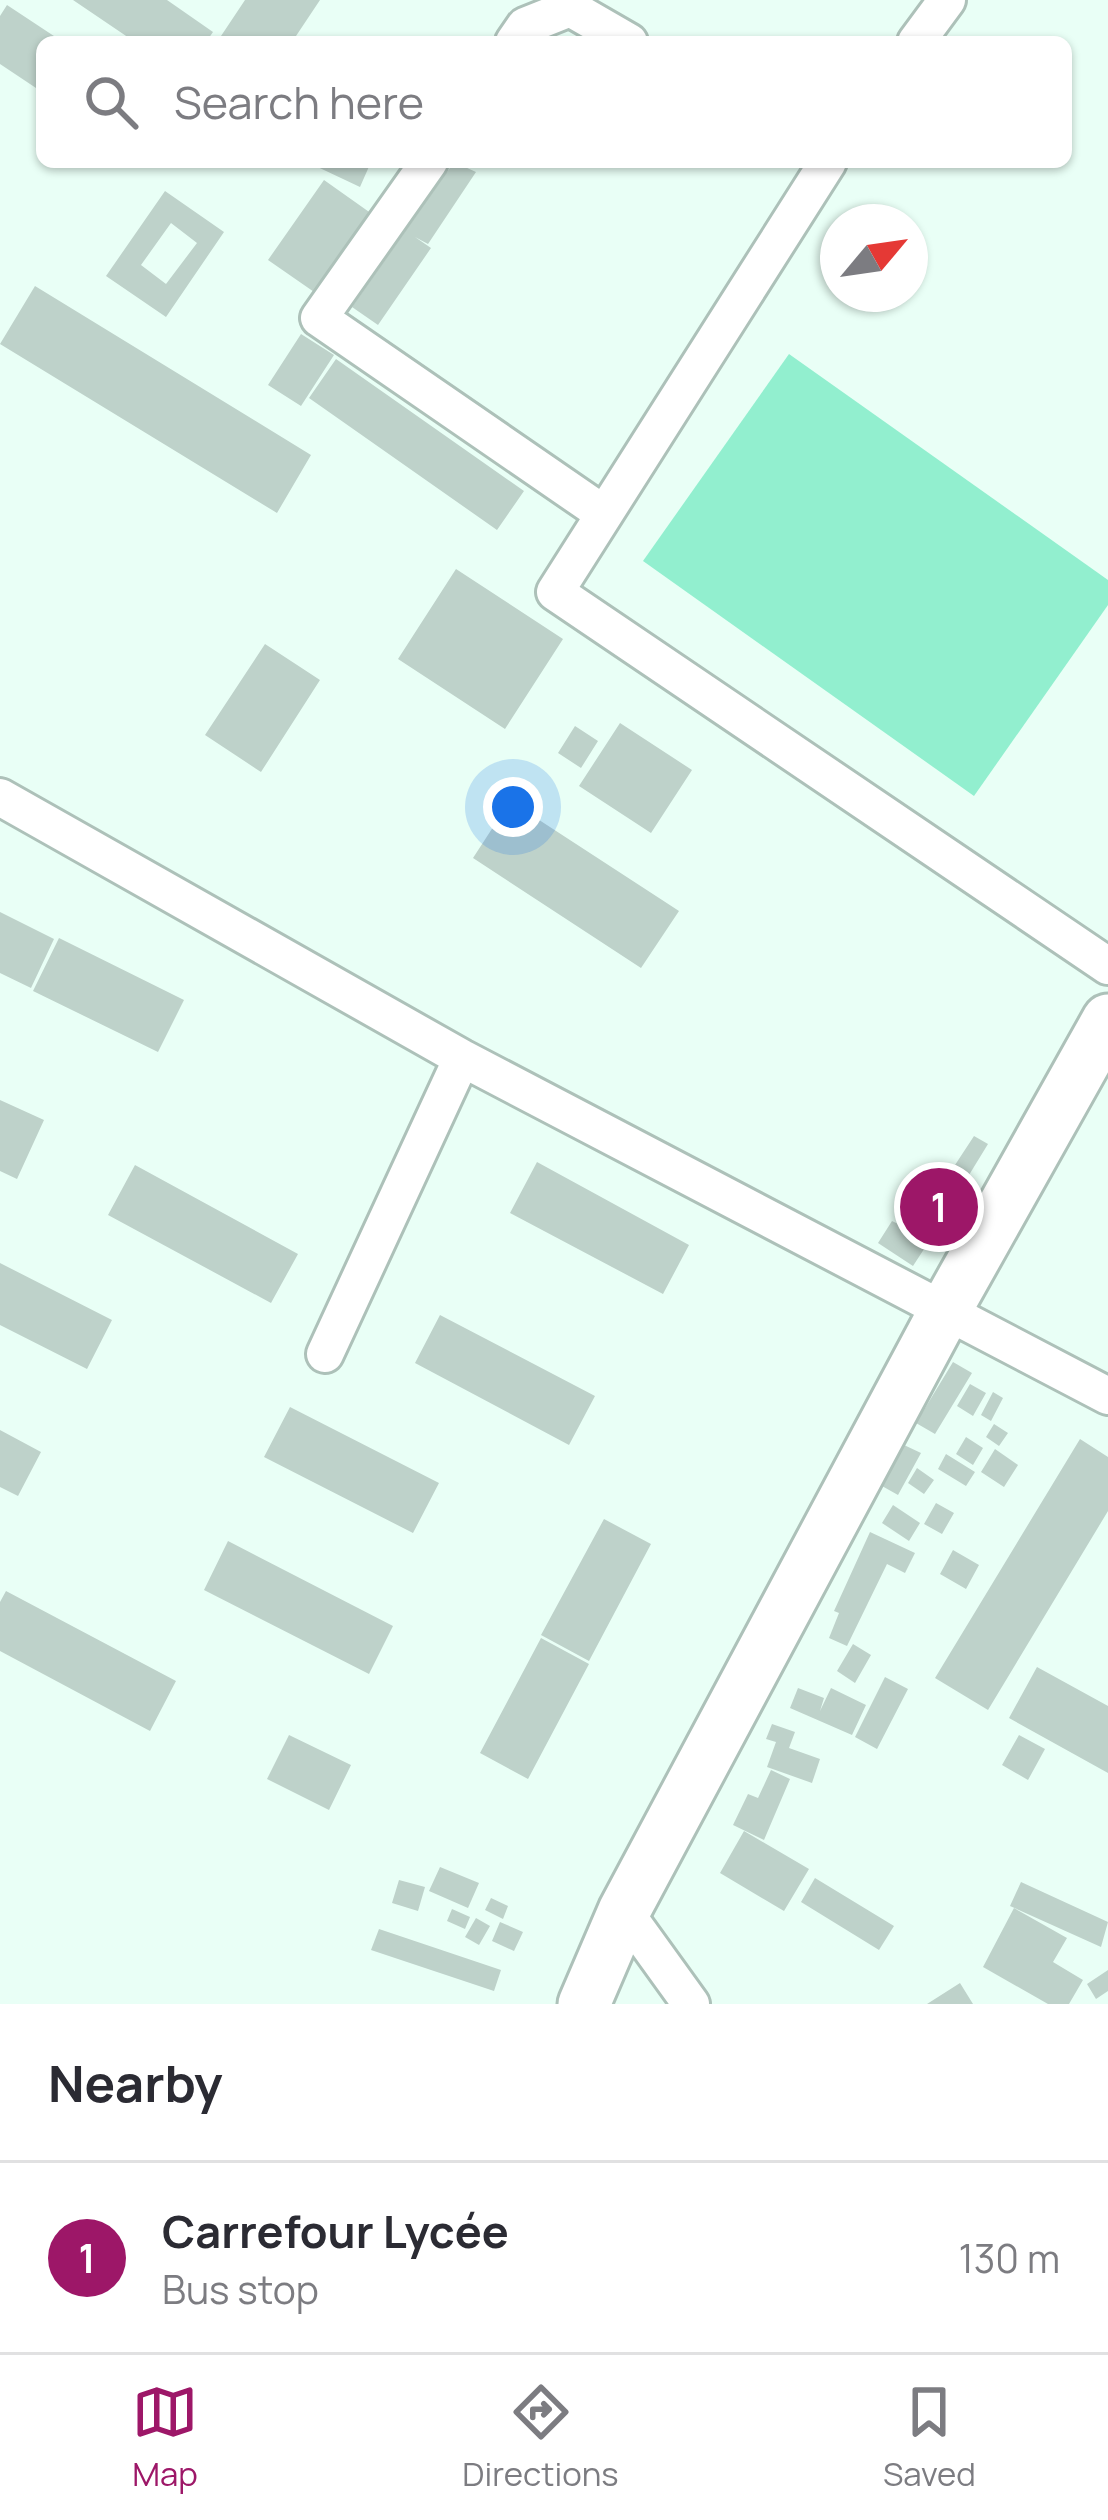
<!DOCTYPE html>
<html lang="en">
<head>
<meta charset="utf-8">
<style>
	:root { --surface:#fff; --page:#f7f7f7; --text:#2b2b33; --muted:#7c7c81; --line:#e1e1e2; --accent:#9d1768 }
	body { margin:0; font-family:Manrope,sans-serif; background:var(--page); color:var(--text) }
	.compass { position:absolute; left:820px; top:204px; width:108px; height:108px; border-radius:50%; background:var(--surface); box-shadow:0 3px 9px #0004; rotate:61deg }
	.you { position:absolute; left:513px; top:807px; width:42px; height:42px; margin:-30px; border:9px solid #fff; border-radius:50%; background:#1a73e8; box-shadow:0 0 0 18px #1a73e833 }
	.badge { display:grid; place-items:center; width:78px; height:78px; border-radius:50%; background:var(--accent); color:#fff; font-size:39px; font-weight:700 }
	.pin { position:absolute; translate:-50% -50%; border:6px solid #fff; box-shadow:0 3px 12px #0006 }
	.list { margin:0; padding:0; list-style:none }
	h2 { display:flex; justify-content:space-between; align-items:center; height:156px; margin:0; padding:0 48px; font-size:51px }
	h2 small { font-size:39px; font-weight:400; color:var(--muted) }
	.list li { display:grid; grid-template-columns:78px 1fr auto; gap:36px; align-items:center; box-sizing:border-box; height:192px; padding:0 48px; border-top:3px solid var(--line) }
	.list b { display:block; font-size:45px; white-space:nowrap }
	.list p { margin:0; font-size:39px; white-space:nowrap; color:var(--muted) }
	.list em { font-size:39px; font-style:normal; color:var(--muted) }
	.icon { flex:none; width:66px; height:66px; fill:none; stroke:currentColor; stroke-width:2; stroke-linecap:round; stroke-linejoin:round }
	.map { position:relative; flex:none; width:1108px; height:2004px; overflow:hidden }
	.search { position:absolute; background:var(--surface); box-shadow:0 3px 9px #0004; left:36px; right:36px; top:36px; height:132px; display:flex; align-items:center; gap:30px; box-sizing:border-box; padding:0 42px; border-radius:18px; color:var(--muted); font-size:45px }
	.sheet { height:348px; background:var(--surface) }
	nav { display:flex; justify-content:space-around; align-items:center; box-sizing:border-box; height:168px; border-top:3px solid var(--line); background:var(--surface); font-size:33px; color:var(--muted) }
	nav a { display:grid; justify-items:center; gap:6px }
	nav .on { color:var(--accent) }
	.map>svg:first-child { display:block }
	.green { fill:#92efcf }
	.building { fill:#bed2ca; fill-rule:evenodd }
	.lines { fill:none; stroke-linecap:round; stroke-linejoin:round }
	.street-casing { stroke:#adc1b9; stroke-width:42 }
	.secondary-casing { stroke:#adc1b9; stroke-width:57 }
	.street { stroke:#fff; stroke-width:36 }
	.secondary { stroke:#fff; stroke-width:51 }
</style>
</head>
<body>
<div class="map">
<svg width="1108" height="2004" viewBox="0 0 1108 2004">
	<rect width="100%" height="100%" fill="#e9fff6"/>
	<path class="green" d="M789 354 1108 580V605L974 796 643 561Z"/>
	<path class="building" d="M73 0H167L213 32 206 42H135Z
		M245 0H320L292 42H217Z
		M7 5 63 42H42V92L0 64V16Z
		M307 162H371L360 187Z
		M454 162 476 172 428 244 415 237 431 248 378 325 352 307Z
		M324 180 372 214 317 294 268 260Z
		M165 191 224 232 166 317 106 276ZM171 223 197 243 166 284 141 265Z
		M35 286 311 455 277 513 0 344Z
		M301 334 334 355 301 406 268 385Z
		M336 359 524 491 497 530 309 398Z
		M456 569 563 639 505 729 398 659Z
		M265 644 320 680 261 772 205 735Z
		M620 723 692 770 651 833 579 786Z
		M575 726 598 741 581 768 558 753Z
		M510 801 679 911 641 968 473 858Z
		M0 912 54 939 31 988 0 973Z
		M59 938 184 1000 158 1052 33 991Z
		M0 1100 44 1120 17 1179 0 1171Z
		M974 1136 988 1144 969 1175 955 1165Z
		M537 1162 689 1245 663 1294 510 1213Z
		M950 1164 970 1178 961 1190 942 1176Z
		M135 1165 298 1254 271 1303 108 1215Z
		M928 1185 951 1200 940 1217 917 1202Z
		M913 1204 941 1223 913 1266 878 1243 892 1221 900 1225Z
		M0 1263 112 1320 87 1369 0 1325Z
		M440 1315 595 1396 569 1445 415 1363Z
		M953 1362 972 1373 935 1434 916 1423Z
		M970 1384 986 1393 973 1416 957 1406Z
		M993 1392 1003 1398 991 1421 981 1415Z
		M290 1407 439 1483 413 1533 264 1457Z
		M994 1424 1008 1433 999 1446 986 1437Z
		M0 1430 41 1452 18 1496 0 1487Z
		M966 1437 983 1448 973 1465 956 1454Z
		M1080 1439 1108 1457V1511L988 1710 935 1678Z
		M904 1445 921 1453 898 1495 882 1486Z
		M995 1449 1018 1465 1004 1487 981 1472Z
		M946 1454 975 1472 966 1486 938 1469Z
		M917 1468 934 1480 924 1494 908 1483Z
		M936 1503 954 1513 942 1534 924 1524Z
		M893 1505 920 1523 909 1541 882 1523Z
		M604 1519 651 1544 589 1661 541 1635Z
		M870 1532 915 1553 905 1573 887 1564 847 1646 829 1638 839 1613 834 1611Z
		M228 1541 393 1626 369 1674 204 1590Z
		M953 1550 979 1565 966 1589 940 1574Z
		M6 1591 176 1681 150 1731 0 1651V1602Z
		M541 1638 589 1664 528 1779 480 1753Z
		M853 1644 871 1655 855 1683 837 1671Z
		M1037 1667 1108 1706V1773L1009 1718Z
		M885 1677 908 1689 877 1749 855 1737Z
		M798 1688 824 1698 820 1711 831 1688 866 1705 852 1735 790 1708Z
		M772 1724 795 1732 789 1748 820 1759 812 1783 767 1767 776 1742 766 1739Z
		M289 1735 351 1765 329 1810 267 1779Z
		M1019 1735 1045 1749 1028 1780 1002 1765Z
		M771 1770 790 1779 764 1840 733 1825 748 1794 758 1798Z
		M744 1831 809 1869 784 1911 720 1873Z
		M440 1867 479 1883 468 1908 429 1891Z
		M815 1878 894 1926 879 1950 801 1902Z
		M399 1880 425 1887 418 1911 392 1903Z
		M1021 1882 1108 1922 1101 1947 1010 1906Z
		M491 1898 508 1906 503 1919 485 1910Z
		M1014 1908 1067 1938 1053 1962 1083 1980 1069 2004H1048L983 1967Z
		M452 1909 470 1917 465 1929 447 1921Z
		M476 1918 490 1926 479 1945 465 1937Z
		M500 1922 523 1932 514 1951 492 1941Z
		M379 1929 501 1970 494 1991 371 1950Z
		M1108 1970V1991L1096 1999 1087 1984Z
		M960 1983 973 2004H927Z"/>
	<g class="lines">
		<defs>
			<path id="street" d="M514 42 525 26 570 8 629 42
				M916 42 947 0
				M429 162 319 318 604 514
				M828 162 555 592 1108 966
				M0 797 462 1058 1108 1396
				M325 1354 462 1058
				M624 1911 691 2004"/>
			<path id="secondary" d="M584 2004 624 1911 946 1309 1108 1020"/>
		</defs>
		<use href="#street" class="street-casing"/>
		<use href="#secondary" class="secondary-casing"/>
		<use href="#street" class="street"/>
		<use href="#secondary" class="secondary"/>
	</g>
</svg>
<svg class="compass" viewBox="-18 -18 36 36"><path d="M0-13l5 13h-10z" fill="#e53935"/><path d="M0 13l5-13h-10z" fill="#7c7c81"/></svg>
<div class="you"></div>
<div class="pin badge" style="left:939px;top:1207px">1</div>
<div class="search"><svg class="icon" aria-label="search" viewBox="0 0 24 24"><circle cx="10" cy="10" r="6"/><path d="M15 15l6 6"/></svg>Search here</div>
</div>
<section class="sheet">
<h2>Nearby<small></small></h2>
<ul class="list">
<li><span class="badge">1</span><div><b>Carrefour Lycée</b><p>Bus stop</p></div><em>130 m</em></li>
</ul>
</section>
<nav>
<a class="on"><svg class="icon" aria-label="map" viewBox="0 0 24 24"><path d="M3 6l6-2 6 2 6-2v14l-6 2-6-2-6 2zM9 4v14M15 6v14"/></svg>Map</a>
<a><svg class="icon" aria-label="directions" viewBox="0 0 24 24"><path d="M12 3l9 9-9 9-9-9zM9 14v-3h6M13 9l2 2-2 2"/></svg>Directions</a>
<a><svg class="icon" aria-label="saved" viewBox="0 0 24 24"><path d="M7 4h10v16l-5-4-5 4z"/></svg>Saved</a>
</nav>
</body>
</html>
